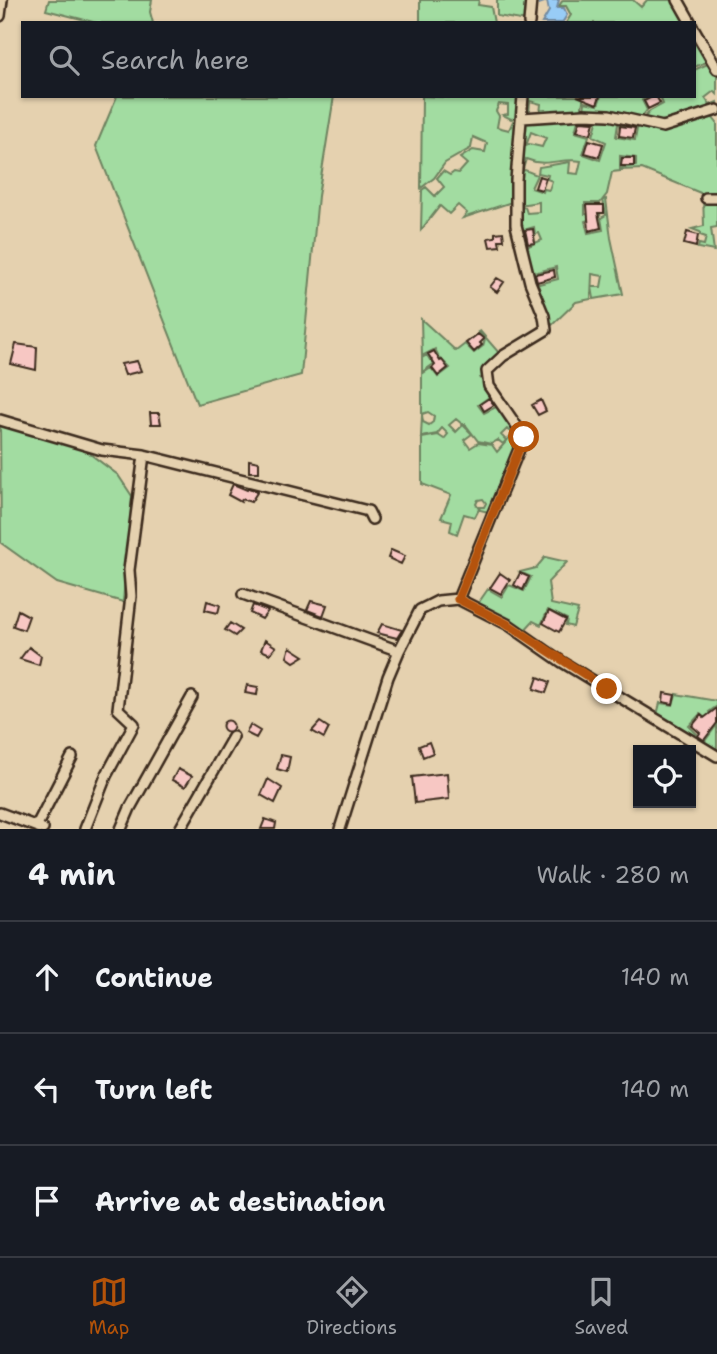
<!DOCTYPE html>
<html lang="en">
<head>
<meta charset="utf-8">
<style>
	:root { --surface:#171b24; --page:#242831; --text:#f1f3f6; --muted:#9ea1a6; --line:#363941; --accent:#b45309 }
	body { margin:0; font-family:"Shantell Sans",sans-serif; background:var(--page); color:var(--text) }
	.controls { position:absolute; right:21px; bottom:21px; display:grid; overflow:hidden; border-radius:0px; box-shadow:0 2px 5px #0004 }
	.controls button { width:63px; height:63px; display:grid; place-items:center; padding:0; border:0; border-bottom:2px solid var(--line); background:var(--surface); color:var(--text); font:35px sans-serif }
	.stop { position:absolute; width:21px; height:21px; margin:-16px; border:5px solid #b45309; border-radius:50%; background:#fff }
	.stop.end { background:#b45309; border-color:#fff; box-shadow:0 2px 7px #0008 }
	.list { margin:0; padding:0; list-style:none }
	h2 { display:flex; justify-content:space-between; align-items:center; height:91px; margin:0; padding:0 28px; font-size:30px }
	h2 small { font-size:23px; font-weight:400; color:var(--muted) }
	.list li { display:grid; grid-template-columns:46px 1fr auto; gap:21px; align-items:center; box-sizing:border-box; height:112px; padding:0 28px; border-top:2px solid var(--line) }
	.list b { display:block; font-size:26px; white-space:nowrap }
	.list em { font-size:23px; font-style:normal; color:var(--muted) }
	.icon { flex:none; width:38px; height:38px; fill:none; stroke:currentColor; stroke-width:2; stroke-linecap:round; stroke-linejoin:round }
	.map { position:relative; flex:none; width:717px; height:829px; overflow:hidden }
	.search { position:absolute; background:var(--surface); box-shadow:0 2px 5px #0004; left:21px; right:21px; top:21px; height:77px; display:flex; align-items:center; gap:18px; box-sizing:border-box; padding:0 24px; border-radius:0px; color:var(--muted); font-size:26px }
	.sheet { height:427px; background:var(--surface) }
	nav { display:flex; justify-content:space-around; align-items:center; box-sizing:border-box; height:98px; border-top:2px solid var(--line); background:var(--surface); font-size:19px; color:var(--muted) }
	nav a { display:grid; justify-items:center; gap:4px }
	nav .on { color:var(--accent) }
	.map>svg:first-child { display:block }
	.green { fill:#a2dca1; stroke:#6e8360; stroke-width:2 }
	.water { fill:#98ccf6; stroke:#738ba0; stroke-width:2 }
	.building { fill:#f7c7c3; stroke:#3b2a1e; stroke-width:2 }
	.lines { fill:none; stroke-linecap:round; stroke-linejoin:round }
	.street-casing { stroke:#3b2a1e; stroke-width:14 }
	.street { stroke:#e5d1af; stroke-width:9 }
	.route { stroke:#b45309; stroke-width:9 }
</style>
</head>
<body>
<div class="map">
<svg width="717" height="829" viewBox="0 0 717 829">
	<rect width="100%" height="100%" fill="#e5d1af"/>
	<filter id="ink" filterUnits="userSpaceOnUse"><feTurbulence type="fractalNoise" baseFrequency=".0143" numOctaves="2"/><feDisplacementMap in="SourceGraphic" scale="14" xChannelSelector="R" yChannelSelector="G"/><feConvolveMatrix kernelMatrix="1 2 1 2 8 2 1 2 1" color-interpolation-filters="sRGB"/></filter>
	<g filter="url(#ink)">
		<path class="green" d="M49 0H152L150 12 153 23H97L46 10Z
			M420 0H479L478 5 491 7 494 23H420Z
			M497 0H530L527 21 497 16Z
			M563 0H633L641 7 647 0H674L687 23H566L571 15 566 6H559Z
			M694 36 709 61 694 67Z
			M710 63 717 76V94L714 91 705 98 710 105 717 102V104L664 126 643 119 650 111 663 104 660 96H694V70Z
			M117 96H334L318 196 301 375 197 404 96 146Z
			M422 96 463 98 464 96H521L520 117 511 119 503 115 508 114V105L499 104 496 111 499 116 497 127 509 130 513 121 520 119 515 201 463 218 467 213 458 205 449 214 440 206 421 230 422 190 426 187 435 196 444 187 437 178 443 171 450 175 454 172 459 173 467 164 460 158 473 150 485 152 487 143 473 137 471 148 445 163 434 178 421 188Z
			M525 96H584L581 112 540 114 541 104 530 101 529 115H524Z
			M601 96H648L642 100 647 110 640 119 584 112 585 102 598 105Z
			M717 108V115L713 118 717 123V227L711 228 714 251 698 248 699 244 704 245 706 237 700 235V232L692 229 704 226 703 194 642 169 622 170V168L636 166V158L620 156V171L612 172 607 194 600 203H585V214L601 215 585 221 588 233 603 230 601 218 606 215 603 200 606 199 611 238 623 294 594 299 592 287H601L603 276 592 274 591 299 576 302 549 328 535 285 558 279 556 267 530 274 524 248 542 240 539 233 535 234 534 227 520 231 518 208 525 207 527 213 539 212V202L519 205V172L525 170 537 175 531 188 543 192 544 189 549 190 552 181 547 179 548 175 538 173 539 167 570 162 569 173 578 174 581 161C561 157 547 168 526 159L523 169H519L522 146 529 144 542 147 546 138 531 132 527 143H521L524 119 579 117 575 132 589 136 583 154 600 160 606 142 593 136 597 122 584 116 636 122 635 127 618 124 616 137 635 140 638 123 663 130Z
			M421 319 456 351 465 344 474 353 483 346 485 339 478 332 480 331 500 354 484 379 479 378 485 381 499 403H494L489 397 478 405 484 413 500 405 520 438 507 429 501 435 506 440 503 444 498 440 491 444 478 441 465 424H462L456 419 449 425 456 432 463 425 472 434 464 440 470 448 478 443 492 445 497 452 512 435 522 440 493 513 480 510 479 507H484L486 503 483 499 478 500 476 504 479 509 475 517 464 514 457 534 450 531 452 521 441 518 451 495 422 484V438L438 435 444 439 448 434 442 428 437 434 421 437 422 415 423 422 429 425 433 422 434 416 428 412 422 414V374L431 368 438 377 450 368 441 359 422 372V358L427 355 430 360 438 355 435 349 422 356Z
			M0 422 86 451 118 475 132 496 123 602 57 583 1 543Z
			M545 557 567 562 548 582 551 604 578 610 573 627 566 625 567 619 548 610 541 625 533 621 523 632 477 605 488 589 502 597 509 585 524 591 531 577 520 572 536 568Z
			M676 694 717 701V706L709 712 717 721V754L702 745 716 726 700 714 689 726 697 734 694 737 657 715 660 703 673 705Z"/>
		<path class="water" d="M540 0H559L557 8H564L567 15 562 23H542L549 11 547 1 539 4Z"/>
		<path class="building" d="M577 96H600L597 104Z
			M654 96H656L660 103 648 109 644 101Z
			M580 121 594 122 591 134 577 131Z
			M620 126 635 128 633 138 619 136Z
			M589 140 603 144 599 157 585 153Z
			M622 158H634V166H621Z
			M539 176 546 178 542 190 535 188Z
			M587 205H604V213H598L601 228 589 231Z
			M533 229 535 243 528 244 525 230Z
			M503 232 504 240H499L500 246 490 247 488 238 495 237V233Z
			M687 232 698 235 696 247 684 244Z
			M554 270 555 277 537 282 535 274Z
			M497 278 504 282 497 292 490 287Z
			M478 334 484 339 480 343 482 345 474 352 466 343Z
			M16 344 37 347 36 370 11 364Z
			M434 351 440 361 442 360 448 368 438 376 432 368 435 365 428 354Z
			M137 361 141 371 125 375 121 364Z
			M489 398 494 405 484 411 480 404Z
			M541 400 546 411 538 415 532 405Z
			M150 413H159L161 424H151Z
			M249 460 259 462V472H249Z
			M233 484 247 490 248 488 258 491 251 502 242 499 241 502 228 495Z
			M391 550 405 556 401 564 388 558Z
			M500 573 510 580 501 594 490 588Z
			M520 573 529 577 523 590 514 585Z
			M207 601 220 605 218 613 205 610Z
			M311 601 327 605 323 616 307 610Z
			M253 605 268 611 262 619 250 613Z
			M18 610 29 616 24 630 13 626Z
			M549 611 566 620 559 632 543 623Z
			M230 623 241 630 235 636 225 630Z
			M382 624 402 630 397 638 377 633Z
			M265 640 276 647 270 654 261 650Z
			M29 647 41 656 39 665 20 659Z
			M290 647 304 656 294 662 287 657Z
			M538 677 550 682 546 693 534 689Z
			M247 685 258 687 257 695 245 693Z
			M664 693 675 695 673 704 663 702Z
			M717 708V723L704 740 698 736 700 733 692 726 701 715 704 718Z
			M222.5 726a5.5 5.5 0 1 1 11 0a5.5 5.5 0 1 1-11 0Z
			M320 722 329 728 324 738 312 731Z
			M250 725 260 731 256 738 246 733Z
			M429 742 433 753 423 757 419 746Z
			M281 755 290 757 287 772 277 769Z
			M178 769 192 776 185 787 172 780Z
			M447 773 449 799 415 803 412 777Z
			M268 779 282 788 275 803 261 795Z
			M265 819 276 823 275 829H261Z"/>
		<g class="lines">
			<defs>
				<path id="street" d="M678 0 691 23
					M0 16 2 0
					M529 23 531 0
					M694 29 717 69
					M522 118 584 114 609 115 663 127 717 110
					M706 198H717
					M0 420 102 450 144 455 368 511 372 519
					M243 594 399 651
					M458 599 509 625 562 662 717 756
					M0 813 43 829
					M37 825 72 757
					M85 829 106 776 134 724 118 709 131 596 129 570 144 455
					M121 829 130 808 192 697
					M180 829 233 737
					M340 829 388 677 399 651 420 610 438 601 458 599 524 437 489 386 487 371 503 356 546 330 544 316 530 282 516 225V180L523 96"/>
			</defs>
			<use href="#street" class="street-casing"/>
			<use href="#street" class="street"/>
		</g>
	</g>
	<g class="lines" filter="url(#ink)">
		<path class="route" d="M524 437 458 599 509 625 607 689"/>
	</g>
</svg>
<div class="controls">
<button><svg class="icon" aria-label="locate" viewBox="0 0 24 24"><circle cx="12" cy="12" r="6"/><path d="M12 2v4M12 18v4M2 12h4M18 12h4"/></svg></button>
</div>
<div class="stop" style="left:524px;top:437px"></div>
<div class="stop end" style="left:607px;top:689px"></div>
<div class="search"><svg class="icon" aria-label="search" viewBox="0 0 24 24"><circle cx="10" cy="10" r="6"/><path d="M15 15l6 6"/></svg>Search here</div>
</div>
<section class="sheet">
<h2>4 min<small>Walk · 280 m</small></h2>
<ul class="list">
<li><svg class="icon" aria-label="ahead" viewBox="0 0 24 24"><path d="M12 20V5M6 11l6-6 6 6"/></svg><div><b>Continue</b></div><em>140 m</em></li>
<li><svg class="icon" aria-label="left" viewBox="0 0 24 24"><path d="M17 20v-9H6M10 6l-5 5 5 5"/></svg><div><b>Turn left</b></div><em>140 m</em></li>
<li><svg class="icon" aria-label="arrive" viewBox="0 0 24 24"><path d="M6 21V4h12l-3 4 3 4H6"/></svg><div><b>Arrive at destination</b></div></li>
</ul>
</section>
<nav>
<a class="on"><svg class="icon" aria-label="map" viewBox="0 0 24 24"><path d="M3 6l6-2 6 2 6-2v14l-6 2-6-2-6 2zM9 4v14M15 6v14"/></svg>Map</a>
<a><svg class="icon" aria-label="directions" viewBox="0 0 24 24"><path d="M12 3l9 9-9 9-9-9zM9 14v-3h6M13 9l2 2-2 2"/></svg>Directions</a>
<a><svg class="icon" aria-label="saved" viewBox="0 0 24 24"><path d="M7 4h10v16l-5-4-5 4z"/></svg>Saved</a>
</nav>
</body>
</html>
